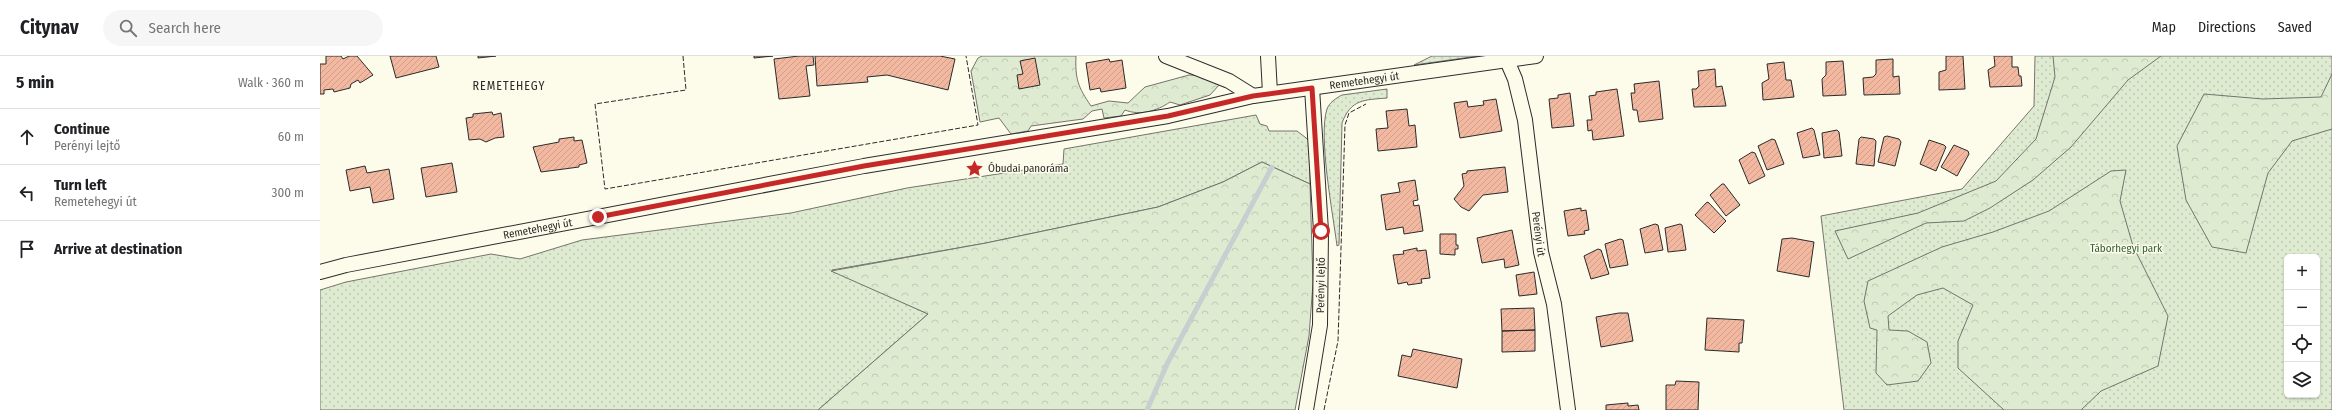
<!DOCTYPE html>
<html lang="en">
<head>
<meta charset="utf-8">
<style>
	:root { --surface:#fff; --page:#f6f6f6; --text:#202124; --muted:#757577; --line:#e0e0e0 }
	body { margin:0; font-family:"Fira Sans Condensed",sans-serif; background:var(--page); color:var(--text) }
	.controls { position:absolute; right:12px; bottom:12px; display:grid; overflow:hidden; border-radius:6px; box-shadow:0 1px 3px #0004 }
	.controls button { width:36px; height:36px; display:grid; place-items:center; padding:0; border:0; border-bottom:1px solid var(--line); background:var(--surface); color:var(--text); font:20px sans-serif }
	.stop { position:absolute; width:12px; height:12px; margin:-9px; border:3px solid #c62828; border-radius:50%; background:#fff }
	.stop.end { background:#c62828; border-color:#fff; box-shadow:0 1px 4px #0008 }
	.list { margin:0; padding:0; list-style:none }
	h2 { display:flex; justify-content:space-between; align-items:center; height:52px; margin:0; padding:0 16px; font-size:17px }
	h2 small { font-size:13px; font-weight:400; color:var(--muted) }
	.list li { display:grid; grid-template-columns:26px 1fr auto; gap:12px; align-items:center; box-sizing:border-box; height:56px; padding:0 16px; border-top:1px solid var(--line) }
	.list b { display:block; font-size:15px; white-space:nowrap }
	.list p { margin:0; font-size:13px; white-space:nowrap; color:var(--muted) }
	.list em { font-size:13px; font-style:normal; color:var(--muted) }
	.icon { flex:none; width:22px; height:22px; fill:none; stroke:currentColor; stroke-width:2; stroke-linecap:round; stroke-linejoin:round }
	.map { position:relative; flex:none; width:2012px; height:354px; overflow:hidden }
	header { display:flex; align-items:center; gap:24px; box-sizing:border-box; height:56px; padding:0 20px; background:var(--surface); border-bottom:1px solid var(--line) }
	header strong { font-size:19px }
	nav { display:flex; gap:22px; margin-inline-start:auto; font-size:14px }
	.search { width:280px; height:36px; background:var(--page); display:flex; align-items:center; gap:10px; box-sizing:border-box; padding:0 14px; border-radius:22px; color:var(--muted); font-size:15px }
	main { display:flex }
	aside { flex:1; background:var(--surface) }
	.map>svg:first-child { display:block }
	.green { fill:url(#green-dots); stroke:#74746e; fill-rule:evenodd }
	.forest { fill:url(#forest-crowns); stroke:#74746e }
	.lines { fill:none; stroke-linecap:round; stroke-linejoin:round }
	.stream { stroke:#c7d0d0; stroke-width:5 }
	.building { fill:url(#building-hatch); stroke:#2b2b2b }
	.street-casing { stroke:#2b2b2b; stroke-width:16 }
	.street { stroke:#fdfbea; stroke-width:14 }
	.fence { stroke:#2b2b2b; stroke-width:1; stroke-dasharray:5 2; stroke-linecap:butt }
	.route { stroke:#c62828; stroke-width:5 }
	.labels { text-anchor:middle; stroke-width:3; stroke-linejoin:round; paint-order:stroke }
	.street-label { font-size:11px; fill:#2b2b2b; stroke:#fdfbea }
	.poi-label { font-size:11px; fill:#2b2b2b; stroke:#fdfbea; text-anchor:start }
	.park-label { font-size:11px; fill:#34623c; stroke:#fdfbea }
	.neighbourhood-label { font-size:12px; letter-spacing:1px; fill:#2b2b2b; stroke:#fdfbea }
</style>
</head>
<body>
<header>
<strong>Citynav</strong>
<div class="search"><svg class="icon" aria-label="search" viewBox="0 0 24 24"><circle cx="10" cy="10" r="6"/><path d="M15 15l6 6"/></svg>Search here</div>
<nav><a>Map</a><a>Directions</a><a>Saved</a></nav>
</header>
<main>
<aside>
<h2>5 min<small>Walk · 360 m</small></h2>
<ul class="list">
<li><svg class="icon" aria-label="ahead" viewBox="0 0 24 24"><path d="M12 20V5M6 11l6-6 6 6"/></svg><div><b>Continue</b><p>Perényi lejtő</p></div><em>60 m</em></li>
<li><svg class="icon" aria-label="left" viewBox="0 0 24 24"><path d="M17 20v-9H6M10 6l-5 5 5 5"/></svg><div><b>Turn left</b><p>Remetehegyi út</p></div><em>300 m</em></li>
<li><svg class="icon" aria-label="arrive" viewBox="0 0 24 24"><path d="M6 21V4h12l-3 4 3 4H6"/></svg><div><b>Arrive at destination</b></div></li>
</ul>
</aside>
<div class="map">
<svg width="2012" height="354" viewBox="0 0 2012 354">
	<defs>
		<pattern id="green-dots" width="8" height="8" patternUnits="userSpaceOnUse"><rect width="8" height="8" fill="#deebd1"/><path d="M2 2h.1M6 6h.1" fill="none" stroke="#bfcab4" stroke-width="1.8" stroke-linecap="round"/></pattern>
		<pattern id="forest-crowns" width="20" height="18" patternUnits="userSpaceOnUse"><rect width="20" height="18" fill="#deebd1"/><path d="M2 6a3 3 0 1 1 6 0M12 15a3 3 0 1 1 6 0" fill="none" stroke="#bfcab4"/></pattern>
		<pattern id="building-hatch" width="6" height="6" patternUnits="userSpaceOnUse"><rect width="6" height="6" fill="#f2b8a0"/><path d="M-1 1l2-2M0 6l6-6M5 7l2-2" fill="none" stroke="#d09e8a"/></pattern>
	</defs>
	<rect width="100%" height="100%" fill="#fdfbea"/>
	<path class="green" d="M1112 0H1158L1094 9Z
		M1715 0H2012V354H1524L1501 160 1642 133 1714 50ZM1967 201H1997V339H1967Z
		M1067 33V42C1044 44 1031 43 1022 67L1019 189 1017 190C1013 158 998 80 1007 53 1009 47 1016 42 1022 39Z
		M936 59 940 68 947 70 949 75H977L990 85V128L942 106 903 126 838 151 666 187 512 214 608 258 498 354H0V234L26 226 171 198 200 203 262 184 471 157 587 132 743 108 744 93Z"/>
	<path class="forest" d="M662 0H756C755 23 758 31 771 50L789 45 808 47 825 31 869 19 888 20 900 28 890 39 860 49 850 46C837 55 820 60 805 54L801 60 784 62 782 53 772 55 763 63 711 70 708 75 691 78 679 62 660 66 651 15 658 2Z
		M1733 0H1841L1808 24 1751 91 1713 124 1670 152 1644 165 1606 167 1528 203 1515 175 1598 157 1676 125 1716 83 1735 21Z
		M2012 18V73L1972 85 1948 117 1926 197 1892 191 1866 144 1857 90 1884 38 1943 43 2001 41Z
		M942 106 990 128 993 227 989 280 975 354H498L608 258 511 215 666 187 838 151 903 126Z
		M1806 114 1800 145 1813 190 1848 260 1838 310 1781 335 1761 354H1684L1638 312V285L1653 249 1623 232 1597 239 1568 260 1569 274 1588 275 1607 286 1611 307 1598 325 1567 329 1556 317 1557 274 1550 272 1544 245 1548 225 1622 191 1673 176 1729 155 1791 115Z"/>
	<g class="lines">
		<path class="stream" d="M827 354 847 308 952 111"/>
	</g>
	<path class="building" d="M6 0H21L23 3 29 0H37L53 19 40 27 38 24 31 28 30 32 14 36 13 33 4 34V38H0V8H6Z
		M70 0H116L119 11 76 22Z
		M158 0H176L158 2Z
		M434 0H453L434 2Z
		M479 0H493L494 9 486 10 490 40 459 43 454 3Z
		M495 0H620L635 3 628 34 567 19 547 21 548 26 497 30Z
		M1626 0H1643L1645 33 1619 34V16L1626 14Z
		M1674 0H1692V11H1698L1699 20H1701L1702 30 1670 31 1668 14 1675 10Z
		M715 2 720 29 699 33 697 19 703 18 700 5Z
		M789 3 790 6 802 4 806 32 781 36 780 32 770 34 766 7Z
		M1573 3V21L1579 20 1580 38 1544 39 1543 22 1553 21 1556 18V4Z
		M1523 5 1526 39 1503 40 1502 23 1506 19V6Z
		M1464 6 1466 24H1471L1474 41 1443 44 1442 27 1449 23 1447 8Z
		M1395 13 1396 31 1402 30 1406 50 1374 51 1372 33H1376L1379 30 1378 15Z
		M1339 25 1343 63 1319 66 1317 54H1313L1311 37H1315L1314 28Z
		M1297 33 1304 80 1273 84 1272 74 1268 75 1267 64H1272L1269 40 1276 39V36Z
		M1250 37 1254 70 1232 72 1229 43 1238 42V39Z
		M1176 43 1182 75 1140 82 1134 47 1147 45 1148 51 1164 49 1163 45Z
		M1087 53 1089 70 1095 69 1097 91 1058 95 1056 73 1068 72 1066 55Z
		M172 56 173 59 181 57 184 81 175 82 166 86 160 83 149 84 146 62 153 61V58Z
		M1492 72 1494 74 1500 99 1483 102 1477 77Z
		M1517 74 1519 76 1522 100 1504 102 1502 77Z
		M1567 80 1579 83 1581 86 1575 110 1558 106 1564 81Z
		M254 81V85L262 84 267 107 259 109V111L221 116 213 91 239 86V83Z
		M1541 81 1554 83 1556 85 1554 110 1536 108 1539 83Z
		M1452 83 1455 84 1464 108 1447 114 1438 90Z
		M1609 84 1624 89 1626 91 1616 115 1600 108Z
		M1634 89 1648 95 1649 98 1637 120 1621 111Z
		M1432 96 1435 97 1445 120 1429 128 1419 104Z
		M132 107 137 136 106 141 101 112Z
		M45 110 47 117 69 113 74 143 53 147 50 131 30 135 26 114Z
		M1185 111 1188 136 1163 139 1149 155 1141 151 1134 143 1144 130 1142 118 1147 117V115Z
		M1095 124 1098 144 1093 145 1094 150 1099 149 1103 175 1084 178 1083 171 1066 174 1061 139 1080 136 1078 127Z
		M1402 128H1404L1420 149 1406 160 1390 139Z
		M1388 146 1406 165 1394 177 1375 159 1386 147Z
		M1261 152V155L1266 154 1269 174 1264 175 1265 178 1248 180 1244 155Z
		M1335 168 1338 169 1343 194 1325 197 1320 173Z
		M1360 168 1362 169 1366 194 1348 196 1345 172Z
		M1192 174 1199 209 1185 212 1184 203 1162 207 1157 182Z
		M1120 178H1136V189H1138V193H1135V199L1120 198Z
		M1472 182 1494 186 1489 221 1457 215 1462 183Z
		M1300 183 1303 184 1308 209 1290 212 1285 188Z
		M1097 192V195L1106 194 1110 222 1101 223 1102 227 1088 229 1087 226 1078 228 1073 199 1084 198 1083 195Z
		M1278 193 1281 194 1289 218 1271 223 1264 200Z
		M1214 216 1217 238 1199 240 1196 219Z
		M1214 252 1215 274 1182 275 1181 253Z
		M1299 257H1308L1313 285 1281 291 1276 261Z
		M1387 262 1424 264 1422 287H1419V296L1385 294Z
		M1215 274V295L1182 296V275Z
		M1093 293 1142 303 1137 332 1078 320 1082 299 1091 301Z
		M1356 325 1379 326 1378 354H1346V329H1355Z
		M1308 347V350L1318 349 1319 354H1286V349Z"/>
	<g class="lines">
		<defs>
			<g id="street">
				<path d="M846 0 909 25 933 40"/>
				<path d="M948 0 950 37"/>
				<path id="s1" d="M1185 0 1195 23 1205 64 1221 196 1234 248 1248 354"/>
				<path id="s2" d="M0 216 26 209 544 110 848 60 933 40 1216 0"/>
				<path id="s3" d="M986 354 1000 269 1001 175 992 32"/>
			</g>
		</defs>
		<use href="#street" class="street-casing"/>
		<use href="#street" class="street"/>
		<path class="fence" d="M363 0 366 34 275 48 285 133 658 69 646 0
			M1004 354 1018 285 1025 69 1029 57 1046 48"/>
	</g>
	<g class="lines">
		<path class="route" d="M278 161 544 110 848 60 933 40 992 32 1001 175"/>
	</g>
	<defs>
		<symbol id="sight-bare" viewBox="-9 -9 18 18"><path d="M0-6L1.8-2.2L6-1.7L2.9 1.2L3.7 5.4L0 3.3L-3.7 5.4L-2.9 1.2L-6-1.7L-1.8-2.2Z" fill="#c62828" stroke="#fdfbea" stroke-width="2.5" paint-order="stroke"/></symbol>
	</defs>
	<g fill-rule="evenodd">
		<use href="#sight-bare" x="642" y="100" width="25" height="25"/>
	</g>
	<g class="labels">
		<g class="street-label">
			<text dy="4" stroke="none"><textPath href="#s2" startOffset="1062">Remetehegyi út</textPath></text>
			<text dy="4" stroke="none"><textPath href="#s2" startOffset="222">Remetehegyi út</textPath></text>
			<text dy="4" stroke="none"><textPath href="#s1" startOffset="182">Perényi út</textPath></text>
			<text dy="4" stroke="none"><textPath href="#s3" startOffset="126">Perényi lejtő</textPath></text>
		</g>
		<g class="poi-label">
			<text x="668" y="116">Óbudai panoráma</text>
		</g>
		<g class="park-label">
			<text x="1806" y="196">Táborhegyi park</text>
		</g>
		<g class="neighbourhood-label">
			<text x="189" y="34">REMETEHEGY</text>
		</g>
	</g>
</svg>
<div class="controls">
<button>+</button>
<button>−</button>
<button><svg class="icon" aria-label="locate" viewBox="0 0 24 24"><circle cx="12" cy="12" r="6"/><path d="M12 2v4M12 18v4M2 12h4M18 12h4"/></svg></button>
<button><svg class="icon" aria-label="layers" viewBox="0 0 24 24"><path d="M12 4l9 5-9 5-9-5zM3 14l9 5 9-5"/></svg></button>
</div>
<div class="stop" style="left:1001px;top:175px"></div>
<div class="stop end" style="left:278px;top:161px"></div>
</div>
</main>
</body>
</html>
